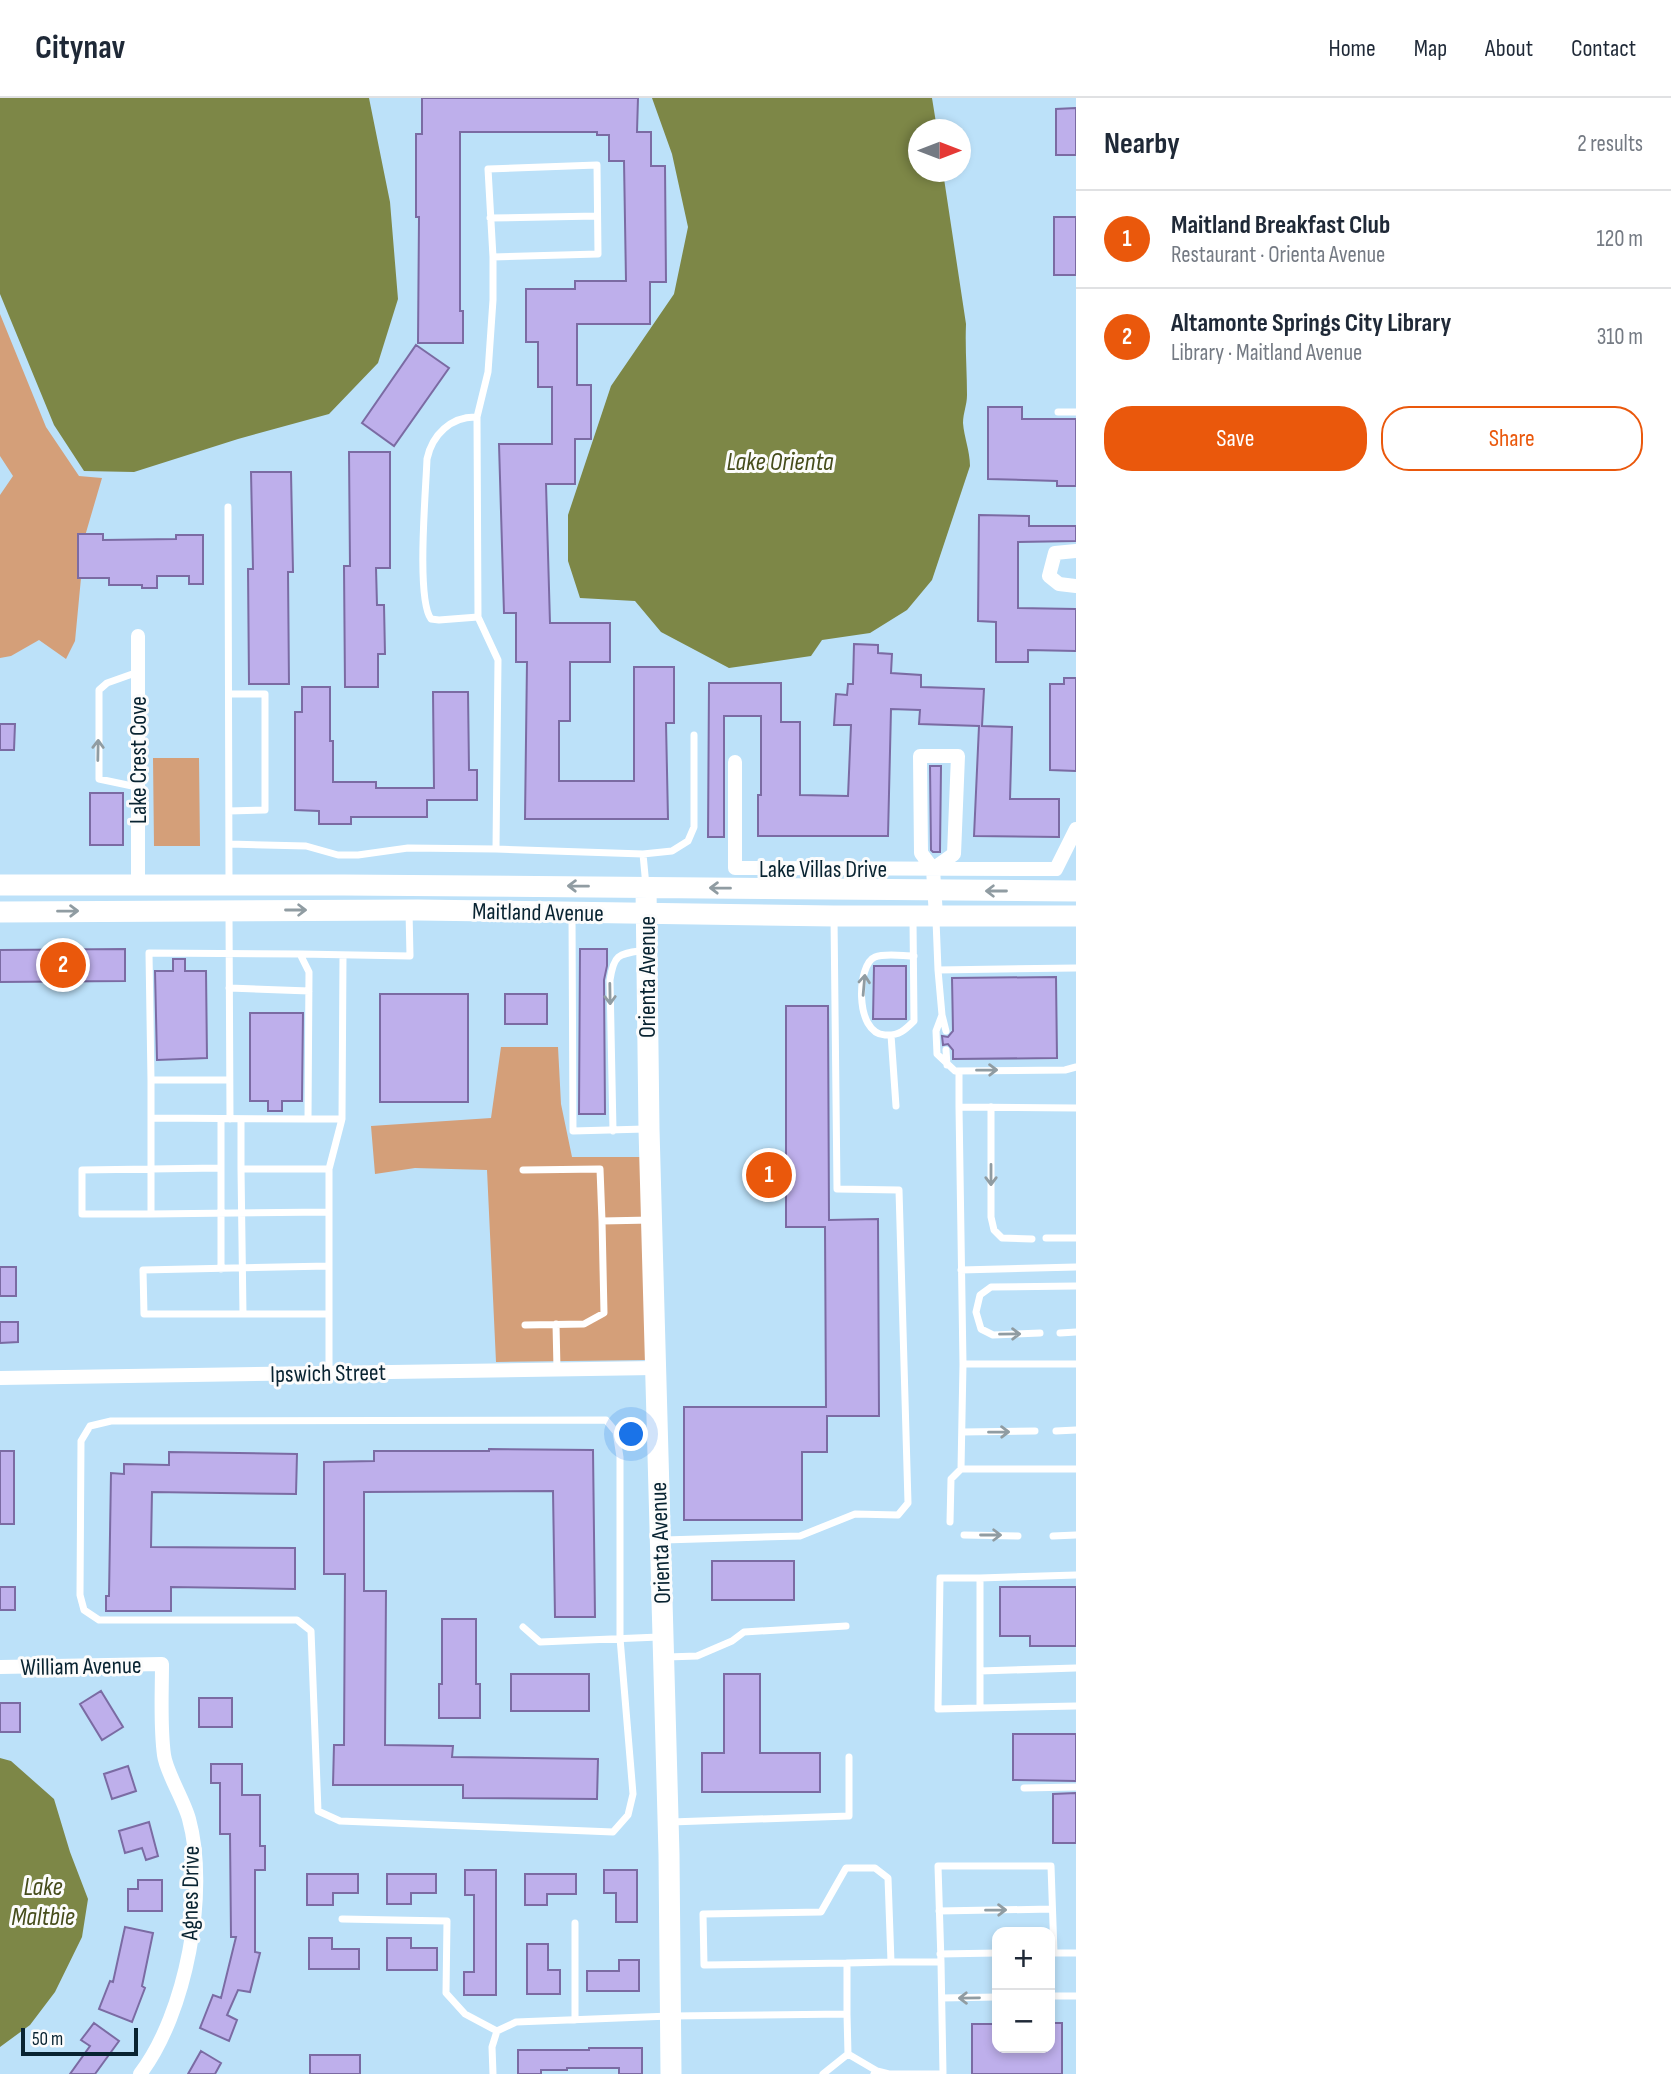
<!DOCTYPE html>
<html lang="en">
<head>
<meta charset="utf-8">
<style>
	:root { --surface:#fff; --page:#f6f6f7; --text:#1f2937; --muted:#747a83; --line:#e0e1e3; --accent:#ea580c }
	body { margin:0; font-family:"Sofia Sans Condensed",sans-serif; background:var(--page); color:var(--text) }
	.controls { position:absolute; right:21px; bottom:21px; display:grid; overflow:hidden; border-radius:14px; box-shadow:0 4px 10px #0003 }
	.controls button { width:63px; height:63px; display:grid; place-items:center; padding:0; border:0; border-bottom:2px solid var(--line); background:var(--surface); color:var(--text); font:35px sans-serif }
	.compass { position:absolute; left:908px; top:21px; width:63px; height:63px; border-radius:50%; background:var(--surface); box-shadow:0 4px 10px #0003; rotate:90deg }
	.scale { position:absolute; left:21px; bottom:18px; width:117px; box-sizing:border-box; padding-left:7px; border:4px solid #082331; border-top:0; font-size:19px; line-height:24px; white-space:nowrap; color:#082331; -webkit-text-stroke:5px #fcfcfc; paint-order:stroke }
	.you { position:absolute; left:632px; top:1337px; width:24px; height:24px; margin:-18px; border:5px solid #fff; border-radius:50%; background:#1a73e8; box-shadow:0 0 0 10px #1a73e833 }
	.badge { display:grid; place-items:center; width:46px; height:46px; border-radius:50%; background:var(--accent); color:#fff; font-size:23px; font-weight:700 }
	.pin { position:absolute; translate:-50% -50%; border:4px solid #fff; box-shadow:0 2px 7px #0006 }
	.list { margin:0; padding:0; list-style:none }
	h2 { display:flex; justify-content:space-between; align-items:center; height:91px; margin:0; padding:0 28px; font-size:30px }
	h2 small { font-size:23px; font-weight:400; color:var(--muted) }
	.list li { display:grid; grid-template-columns:46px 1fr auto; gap:21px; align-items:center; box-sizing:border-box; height:98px; padding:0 28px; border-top:2px solid var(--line) }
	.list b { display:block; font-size:26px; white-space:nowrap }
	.list p { margin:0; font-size:23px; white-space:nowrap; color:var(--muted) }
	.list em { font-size:23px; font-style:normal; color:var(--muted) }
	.actions { display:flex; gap:14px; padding:21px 28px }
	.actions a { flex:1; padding:16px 0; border:2px solid var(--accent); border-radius:28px; text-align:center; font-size:24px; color:var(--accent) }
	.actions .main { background:var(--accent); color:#fff }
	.map { position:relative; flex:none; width:1076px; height:1976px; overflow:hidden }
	header { display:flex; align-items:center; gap:42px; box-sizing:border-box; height:98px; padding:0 35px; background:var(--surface); border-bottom:2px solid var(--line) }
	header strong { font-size:33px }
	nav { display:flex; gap:38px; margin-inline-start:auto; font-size:24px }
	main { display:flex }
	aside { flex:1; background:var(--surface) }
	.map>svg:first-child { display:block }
	.green { fill:#d49f79 }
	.water { fill:#7d8747 }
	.building { fill:#beafeb; stroke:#7b6ba3; stroke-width:2 }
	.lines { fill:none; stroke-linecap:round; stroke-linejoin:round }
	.lane { stroke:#fff; stroke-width:7 }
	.street { stroke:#fff; stroke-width:14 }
	.secondary { stroke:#fff; stroke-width:21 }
	.oneway { stroke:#909ca2 }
	.labels { text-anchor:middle; stroke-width:6; stroke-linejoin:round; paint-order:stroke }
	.street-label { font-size:24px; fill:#082331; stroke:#fcfcfc }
	.water-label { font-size:26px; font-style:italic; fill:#464d1c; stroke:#fcfcfc }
</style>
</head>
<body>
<header>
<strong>Citynav</strong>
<nav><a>Home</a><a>Map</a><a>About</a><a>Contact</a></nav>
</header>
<main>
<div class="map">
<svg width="1076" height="1976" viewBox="0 0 1076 1976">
	<rect width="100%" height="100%" fill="#bce1f9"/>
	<path class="green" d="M0 216 46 329 79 378 102 380 85 438 75 543 66 561 39 542 11 558 0 560V397L13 378 0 358Z
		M153 660H199L200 748H154Z
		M501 949H558L561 1006 572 1059H641L646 1262 496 1264 487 1072 415 1070 375 1076 371 1028 491 1020Z"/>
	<path class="water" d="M0 0H369L390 104 398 201 378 265 329 316 238 341 134 374 84 373 54 327 0 196Z
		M652 0H932L937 31 918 32V74H943L966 226C965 250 967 273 967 297 967 307 963 315 963 325 964 339 970 353 970 368L932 482 907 512 870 535 822 542 811 558 729 570 661 534 635 503 580 500 568 463V417L611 288 674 196 688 129 672 56Z
		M0 1660 11 1663 54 1701 70 1754 88 1801 82 1839 55 1894 30 1927 0 1949Z"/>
	<path class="building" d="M422 0H638L637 34H651V68H665L666 184H650V226H577V287H591V341H575V386H546L550 525H610V564H570V623H559V683H634V569H674V625H666L668 721H525L527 564H516V515H504L499 346H552V289H538V244H526V191H575V183H626L624 63H609V37H597V34H460V213H463V245H418L419 119H416V36H422Z
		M1076 10V57H1056V11Z
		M1054 119H1076V177H1054Z
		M416 247 449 270 394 348 362 325Z
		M988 309H1022V321H1076V388H1057V383L988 381Z
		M349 354H390V470H376L377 507H384L385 556H378V589H345L344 468H350Z
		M251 374H291L293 474H288L289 586H249L248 471H253Z
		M979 417 1029 418V428H1076V443L1018 444V510L1076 511V553L1028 552V564H996V524L978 523Z
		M78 436H103V442L176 441V437H203V486H189V478H157V490H142V487H109V480H78Z
		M854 546 878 547V555L892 556 891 575 921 577V589L984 591 982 628 1012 629 1010 701H1059V739L974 738 979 628 919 626 920 612 891 611 888 738H758V697H761V618H724V739H708L709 585H781V624H800V697L848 698 851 627H834L836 596 847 597 848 586H853Z
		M1064 580H1076V673L1050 672V586H1064Z
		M302 589H330V643H333V684H376V690H434L433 594H468L469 672H477V702H427V719H351V726H319V713L295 712V614H302Z
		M0 626H15L14 652H0Z
		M930 668H941L940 754H933L931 752Z
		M90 695H123V747H90Z
		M125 851V883L0 884V852Z
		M580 851H607V868L604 882 605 1016H579Z
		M173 861H185V873H206L207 960 157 962 155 873H173Z
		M874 868H906V921H873Z
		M1056 879 1057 960 953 961V952L948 946 943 947 942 938 948 939 953 933 952 880Z
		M380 896H468V1004H380Z
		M505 896H547V926H505Z
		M786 908H828L829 1122 878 1121 879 1318H827V1354H802V1422H684V1309H826L825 1129H786Z
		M250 915H303L302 1003H282V1013H268V1003H250Z
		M0 1169H16V1198H0Z
		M0 1224H18V1244L0 1245Z
		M489 1351 593 1352 595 1519H555L553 1393 364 1394V1493H386L385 1647 453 1648 452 1659 598 1661 597 1701 463 1700V1687H333L334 1647H344L345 1476H324V1364L374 1363V1353H489Z
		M0 1353H14V1426H0Z
		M169 1354 297 1356 296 1396 152 1394 151 1449 295 1450V1491L171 1489V1513H106V1498H109L111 1375 124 1376V1366L169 1367Z
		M712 1463H794V1502H712Z
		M0 1489H15V1512H0Z
		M1000 1489H1076V1548H1030V1538H1000Z
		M442 1521H476V1586H480V1620H439V1586H442Z
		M511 1576H589V1613H511Z
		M724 1576H760V1655H820V1694H702V1655H724Z
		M101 1593 123 1629 102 1642 80 1606Z
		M199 1600H232V1629H199Z
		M0 1605H20V1634H0Z
		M1013 1636H1076V1683L1013 1682Z
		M211 1666H242V1697H260V1748H265V1772H255V1854L260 1855 250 1894 238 1892 227 1917 237 1922 229 1943 200 1930 213 1897 221 1900 236 1839H231L230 1736H220V1685H211Z
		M128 1668 136 1693 112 1701 104 1676Z
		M1076 1695V1745H1053V1696Z
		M149 1724 158 1758 146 1762 142 1750 125 1755 119 1733Z
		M465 1772H496V1897H464V1874H474V1797H465Z
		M604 1772H637V1824H616V1795H604Z
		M307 1776H358V1795H333V1807H307Z
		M387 1776H436V1795H411V1806H387Z
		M525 1776H576V1796H547V1807H525Z
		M138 1782H162V1813H128V1791H138Z
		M125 1829 153 1835 142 1888 145 1890 132 1924 99 1911 110 1883 113 1884Z
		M309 1840H332V1851H359V1871H309Z
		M387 1840H411V1850H437V1872H387Z
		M527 1846H548V1872H560V1896H527Z
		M619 1862H639V1893H587V1873H619Z
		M94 1925 119 1943 95 1976H70L90 1948 81 1942Z
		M1050 1925H1062V1976H972V1926H997V1950H1050Z
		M589 1950H642V1976H619V1970H567V1972H541V1976H518V1952H589Z
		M201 1953 221 1965 215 1976H188Z
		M310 1957H360V1976H310Z"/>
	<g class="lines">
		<path class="lane" d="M490 120 597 118
			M493 159 598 156 597 67 488 71 493 159V202L488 274 477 319 478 519 498 562 496 751 643 756 672 753 688 743 694 729V637
			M1058 314H1076
			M477 319C451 318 432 337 427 361 426 391 416 501 431 521L439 522 478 519
			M228 409 229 783
			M229 596H265V712L229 713
			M137 689 99 681V592L107 585 138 574
			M229 746 306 748 338 757H358L408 750 496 751
			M643 756 646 788
			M229 815 230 1021
			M572 816 573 1033 645 1031
			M913 822 914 923C905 932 899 938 885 937 854 935 857 866 875 859 885 855 903 858 914 858
			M936 822 938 872 1076 870
			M300 856 410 858 409 813
			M938 872 942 917 936 933 937 956 955 973 1065 972 1076 969
			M229 890 309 893
			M942 917 946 933
			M891 937 896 1008
			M946 952 947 967
			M959 973V1009
			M151 982C151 1027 151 1071 151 1116H82V1072L220 1070
			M991 1009V1119L994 1132 1002 1140 1032 1141
			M151 1020 308 1021 309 874 300 856 149 855 151 982H229
			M241 1021V1071H329
			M308 1021H342L343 857
			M613 1033 610 882C614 855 619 856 645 852
			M241 1071 243 1216
			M523 1072 600 1071 602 1123 651 1122
			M151 1116 329 1114
			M1046 1140H1076
			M329 1168 143 1172 144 1216H329
			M221 1171V1021
			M961 1172 1076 1169
			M556 1226 557 1271
			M525 1227 584 1226 604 1215 602 1123
			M1040 1235 993 1237 981 1231 976 1214 980 1197 991 1189 1076 1188
			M1060 1235 1076 1234
			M963 1266H1076
			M329 1275V1071L342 1021
			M606 1322 616 1334 620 1359V1540L633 1696 628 1717 613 1734 340 1723 318 1713 311 1533 297 1522H99L84 1512 80 1497 81 1343 90 1328 111 1323Z
			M1056 1333 1076 1332
			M962 1334 1035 1333
			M961 1371 963 1266 959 1009 1076 1010
			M950 1424 951 1381 961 1371H1076
			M964 1437 1018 1438
			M1053 1438 1076 1437
			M664 1442 800 1438 855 1416 898 1417 908 1405 899 1092 837 1091 834 819
			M1076 1477 980 1480V1610L1076 1608
			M980 1480H940L938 1611 980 1610
			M523 1529 540 1544 659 1539
			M667 1559 697 1558 732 1543 744 1534 846 1528
			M980 1573 1076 1570
			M1024 1690 1076 1689
			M671 1724 849 1718V1659
			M939 1813 1052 1811
			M342 1821 447 1823 446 1895 465 1916 497 1933 492 1949 493 1976
			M575 1825V1922
			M940 1856 997 1855
			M941 1864 943 1975
			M847 1865 891 1864
			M1050 1898H1076
			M942 1900 997 1899
			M497 1933 516 1924 670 1918 847 1916V1865L704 1867 703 1816 821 1814 846 1770H875L888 1780 891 1864H941L938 1768H1051L1054 1855H1076
			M848 1956 877 1973 874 1976
			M877 1973 889 1976H943
			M823 1976 848 1956 847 1916"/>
		<path class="street" d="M1076 453 1055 455 1049 478 1059 486 1076 488
			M138 538V786
			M735 664V770L1056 771 1076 731
			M933 771 954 756 958 658H920L921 755 933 771 936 818
			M0 1280 655 1270
			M0 1569 162 1566C162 1596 160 1627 164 1657 166 1674 184 1702 189 1721 209 1794 186 1916 140 1976"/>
		<path class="secondary" d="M0 787H344L1076 793
			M646 789 649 1031 669 1756 671 1976
			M0 814 418 812 834 818H1076"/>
	</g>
	<defs><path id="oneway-shaft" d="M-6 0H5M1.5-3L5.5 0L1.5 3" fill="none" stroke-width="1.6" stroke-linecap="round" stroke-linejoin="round" transform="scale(1.75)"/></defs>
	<g class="oneway">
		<use href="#oneway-shaft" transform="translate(98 652) rotate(-89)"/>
		<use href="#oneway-shaft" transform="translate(578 788) rotate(-179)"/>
		<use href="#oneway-shaft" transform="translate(720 790) rotate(-179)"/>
		<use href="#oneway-shaft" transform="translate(996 793) rotate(-180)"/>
		<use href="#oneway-shaft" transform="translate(296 812)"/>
		<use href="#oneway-shaft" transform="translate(68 813) rotate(-1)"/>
		<use href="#oneway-shaft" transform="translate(864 887) rotate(-85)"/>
		<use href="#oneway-shaft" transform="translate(610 896) rotate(89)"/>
		<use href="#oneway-shaft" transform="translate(987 972) rotate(-1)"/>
		<use href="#oneway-shaft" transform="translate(991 1077) rotate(90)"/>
		<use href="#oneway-shaft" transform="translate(1010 1236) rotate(-1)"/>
		<use href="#oneway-shaft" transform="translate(999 1334) rotate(-1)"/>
		<use href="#oneway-shaft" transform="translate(991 1437)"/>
		<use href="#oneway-shaft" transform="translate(996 1812) rotate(-1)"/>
		<use href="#oneway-shaft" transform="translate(969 1900) rotate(179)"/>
	</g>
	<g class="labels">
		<g class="street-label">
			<text transform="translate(138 662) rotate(-90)" y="8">Lake Crest Cove</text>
			<text x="823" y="779">Lake Villas Drive</text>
			<text transform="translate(538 814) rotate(1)" y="8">Maitland Avenue</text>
			<text transform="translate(647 879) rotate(-90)" y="8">Orienta Avenue</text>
			<text transform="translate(328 1275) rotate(-1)" y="8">Ipswich Street</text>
			<text transform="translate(660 1445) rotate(-92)" y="8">Orienta Avenue</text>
			<text transform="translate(81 1568) rotate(-1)" y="8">William Avenue</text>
			<text transform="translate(190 1795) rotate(-89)" y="8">Agnes Drive</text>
		</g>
		<g class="water-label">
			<text x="780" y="372">Lake Orienta</text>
			<text x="43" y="1797">Lake<tspan x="43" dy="30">Maltbie</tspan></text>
		</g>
	</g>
</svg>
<div class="controls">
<button>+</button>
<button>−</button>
</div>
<svg class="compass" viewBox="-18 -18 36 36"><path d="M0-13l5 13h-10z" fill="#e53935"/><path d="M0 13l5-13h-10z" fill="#747a83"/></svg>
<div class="scale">50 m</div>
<div class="you"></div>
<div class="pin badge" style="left:769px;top:1077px">1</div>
<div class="pin badge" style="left:63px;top:867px">2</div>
</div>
<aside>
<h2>Nearby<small>2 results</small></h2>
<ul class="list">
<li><span class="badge">1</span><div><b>Maitland Breakfast Club</b><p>Restaurant · Orienta Avenue</p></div><em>120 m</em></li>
<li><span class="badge">2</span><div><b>Altamonte Springs City Library</b><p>Library · Maitland Avenue</p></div><em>310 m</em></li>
</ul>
<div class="actions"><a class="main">Save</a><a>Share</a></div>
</aside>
</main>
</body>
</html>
